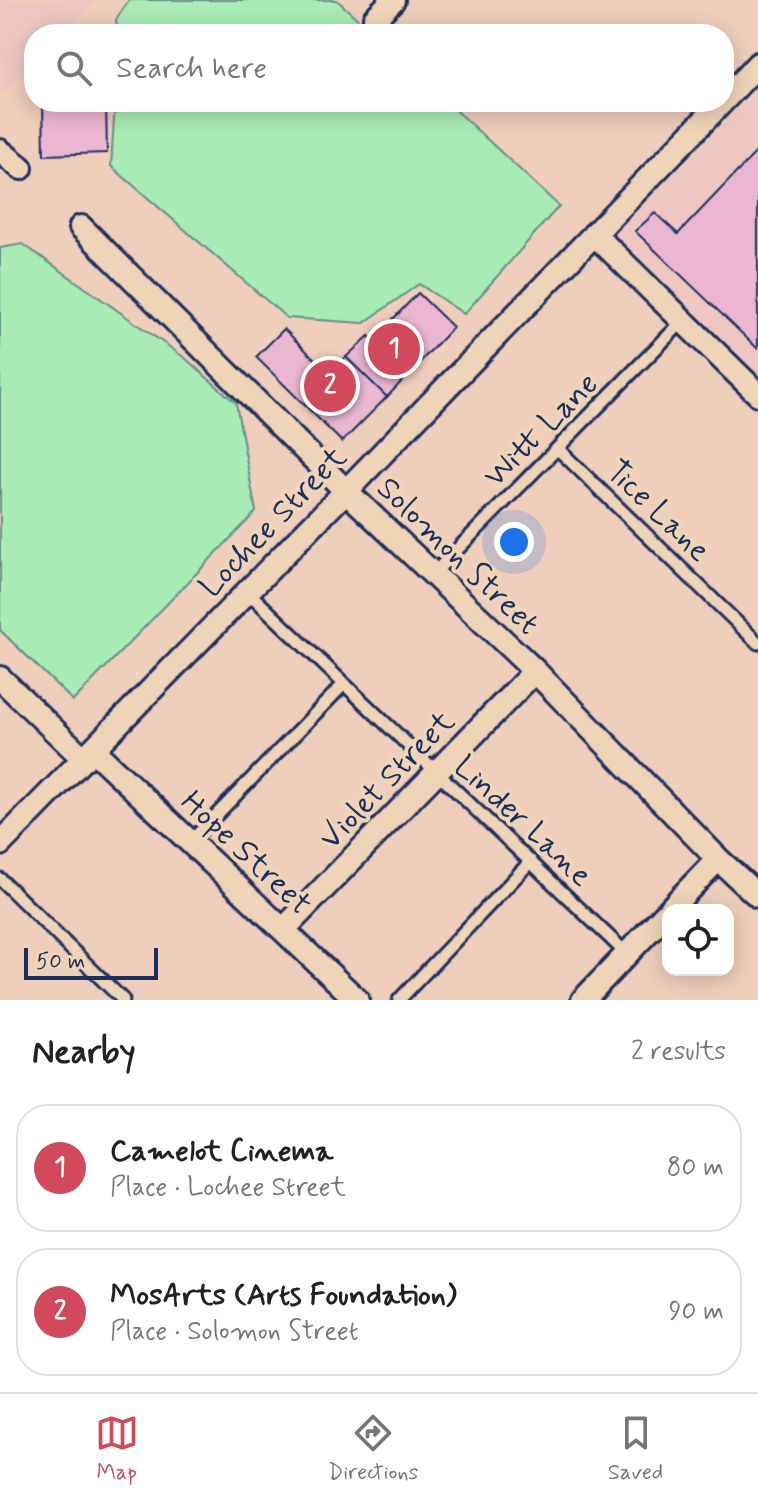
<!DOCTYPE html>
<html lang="en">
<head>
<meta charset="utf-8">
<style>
	:root { --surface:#fff; --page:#f6f6f6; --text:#222; --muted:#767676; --line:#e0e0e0; --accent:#d1495b }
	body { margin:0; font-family:Mynerve,sans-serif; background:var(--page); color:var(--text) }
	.controls { position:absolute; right:24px; bottom:24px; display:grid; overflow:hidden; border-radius:16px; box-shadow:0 4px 20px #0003 }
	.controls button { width:72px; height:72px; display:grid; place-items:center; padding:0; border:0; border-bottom:2px solid var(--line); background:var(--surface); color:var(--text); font:40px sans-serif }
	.scale { position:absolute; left:24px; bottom:20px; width:134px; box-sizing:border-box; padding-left:8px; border:4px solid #1b2f5e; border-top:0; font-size:22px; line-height:28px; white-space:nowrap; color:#1b2f5e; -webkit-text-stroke:6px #f0d4b7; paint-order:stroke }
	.you { position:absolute; left:514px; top:542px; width:28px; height:28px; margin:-20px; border:6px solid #fff; border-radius:50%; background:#1a73e8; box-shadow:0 0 0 12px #1a73e833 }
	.badge { display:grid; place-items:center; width:52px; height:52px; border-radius:50%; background:var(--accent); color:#fff; font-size:26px; font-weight:700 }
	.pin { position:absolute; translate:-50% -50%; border:4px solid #fff; box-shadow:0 2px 8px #0006 }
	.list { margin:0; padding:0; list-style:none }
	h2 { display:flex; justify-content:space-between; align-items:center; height:104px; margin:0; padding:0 32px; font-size:34px }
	h2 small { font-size:26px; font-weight:400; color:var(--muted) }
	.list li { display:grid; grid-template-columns:52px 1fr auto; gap:24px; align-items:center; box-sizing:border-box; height:128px; margin:0 16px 16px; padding:0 16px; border:2px solid var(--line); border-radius:32px }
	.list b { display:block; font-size:30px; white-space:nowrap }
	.list p { margin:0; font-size:26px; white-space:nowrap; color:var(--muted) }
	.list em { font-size:26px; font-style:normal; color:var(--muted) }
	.icon { flex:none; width:44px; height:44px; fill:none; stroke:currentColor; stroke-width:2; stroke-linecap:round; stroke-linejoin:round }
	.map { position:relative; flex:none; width:758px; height:1000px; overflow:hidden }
	.search { position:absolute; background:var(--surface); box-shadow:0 4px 20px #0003; left:24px; right:24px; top:24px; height:88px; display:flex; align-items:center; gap:20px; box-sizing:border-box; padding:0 28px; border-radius:32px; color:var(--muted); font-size:30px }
	.sheet { height:392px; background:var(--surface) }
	nav { display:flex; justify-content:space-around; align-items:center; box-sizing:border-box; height:112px; border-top:2px solid var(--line); background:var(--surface); font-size:22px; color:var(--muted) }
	nav a { display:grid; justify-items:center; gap:4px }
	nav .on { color:var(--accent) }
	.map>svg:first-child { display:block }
	.built { fill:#eec7c2 }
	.green { fill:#a9ebb4; stroke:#628d89; stroke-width:2 }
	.building { fill:#ebb6d1; stroke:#1b2f5e; stroke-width:2 }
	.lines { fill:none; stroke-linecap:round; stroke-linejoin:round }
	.lane-casing { stroke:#1b2f5e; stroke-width:17 }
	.street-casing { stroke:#1b2f5e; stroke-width:28 }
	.lane { stroke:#f0d4b7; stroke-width:11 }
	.street { stroke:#f0d4b7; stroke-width:22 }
	.labels { text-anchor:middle; stroke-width:8; stroke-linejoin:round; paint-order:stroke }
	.street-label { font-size:32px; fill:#1b2f5e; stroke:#f0d4b7 }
</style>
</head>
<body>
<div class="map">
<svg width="758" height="1000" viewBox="0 0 758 1000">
	<rect width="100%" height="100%" fill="#efcebc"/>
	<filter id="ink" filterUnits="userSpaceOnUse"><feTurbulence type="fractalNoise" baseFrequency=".0125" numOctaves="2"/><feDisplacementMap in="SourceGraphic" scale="16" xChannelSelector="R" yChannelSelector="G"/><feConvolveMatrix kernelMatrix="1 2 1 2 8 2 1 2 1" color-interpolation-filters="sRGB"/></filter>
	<g filter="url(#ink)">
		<path class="built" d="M0 0H96L62 34H34V62L2 95Z
			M758 92V390L604 241Z"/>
		<path class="green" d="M129 0H337L374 34H118L116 20Z
			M115 102H447L559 206 464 314 419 284 364 323 287 318 111 166Z
			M23 244 185 358 236 403 256 512 73 701 0 630V248Z"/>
		<path class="building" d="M43 102H106L107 153 44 155Z
			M758 150V349L635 231 655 213 678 234Z
			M418 293 453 327 387 397 346 357 369 336 373 340Z
			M284 329 330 374 346 357 387 397 342 442 256 357Z"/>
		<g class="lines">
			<defs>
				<path id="lane" d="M558 449 758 643
					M433 574 683 321
					M248 592 627 954
					M190 842 344 684
					M0 879 123 1000
					M399 1000 531 861"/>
				<path id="street" d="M375 18 393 0
					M724 100 758 64
					M0 151 21 168
					M81 227 346 491 535 671 718 859 758 896
					M594 234 758 394
					M0 678 84 759
					M93 750 357 1000
					M0 844 346 491 722 102
					M669 910 718 859
					M283 930 535 671
					M583 1000 668 911"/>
			</defs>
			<use href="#lane" class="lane-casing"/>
			<use href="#street" class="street-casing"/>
			<use href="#lane" class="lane"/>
			<use href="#street" class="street"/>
		</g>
	</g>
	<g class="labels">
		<g class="street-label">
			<text transform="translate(540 429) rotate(-45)" y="11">Witt Lane</text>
			<text transform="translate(659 510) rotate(44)" y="11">Tice Lane</text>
			<text transform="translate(272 521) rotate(-46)" y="11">Lochee Street</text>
			<text transform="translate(459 555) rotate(44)" y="11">Solomon Street</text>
			<text transform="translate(386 779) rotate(-46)" y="11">Violet Street</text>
			<text transform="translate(524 820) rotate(43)" y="11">Linder Lane</text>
			<text transform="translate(247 852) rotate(43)" y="11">Hope Street</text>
		</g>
	</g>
</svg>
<div class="controls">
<button><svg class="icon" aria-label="locate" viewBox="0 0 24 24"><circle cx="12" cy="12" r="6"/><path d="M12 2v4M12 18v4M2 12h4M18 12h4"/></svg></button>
</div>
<div class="scale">50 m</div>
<div class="you"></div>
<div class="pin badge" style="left:394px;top:349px">1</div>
<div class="pin badge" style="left:330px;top:386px">2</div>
<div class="search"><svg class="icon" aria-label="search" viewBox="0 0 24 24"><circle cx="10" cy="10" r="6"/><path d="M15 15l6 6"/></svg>Search here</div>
</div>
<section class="sheet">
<h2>Nearby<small>2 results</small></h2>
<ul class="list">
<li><span class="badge">1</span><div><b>Camelot Cinema</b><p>Place · Lochee Street</p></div><em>80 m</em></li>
<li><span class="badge">2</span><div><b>MosArts (Arts Foundation)</b><p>Place · Solomon Street</p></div><em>90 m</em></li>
</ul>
</section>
<nav>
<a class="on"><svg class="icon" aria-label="map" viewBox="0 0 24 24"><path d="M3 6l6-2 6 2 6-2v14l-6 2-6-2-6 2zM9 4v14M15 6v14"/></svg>Map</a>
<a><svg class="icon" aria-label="directions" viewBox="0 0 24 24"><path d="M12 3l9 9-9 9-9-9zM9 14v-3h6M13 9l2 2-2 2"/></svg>Directions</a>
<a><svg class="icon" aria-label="saved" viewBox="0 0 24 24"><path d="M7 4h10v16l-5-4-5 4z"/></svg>Saved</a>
</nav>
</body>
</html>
